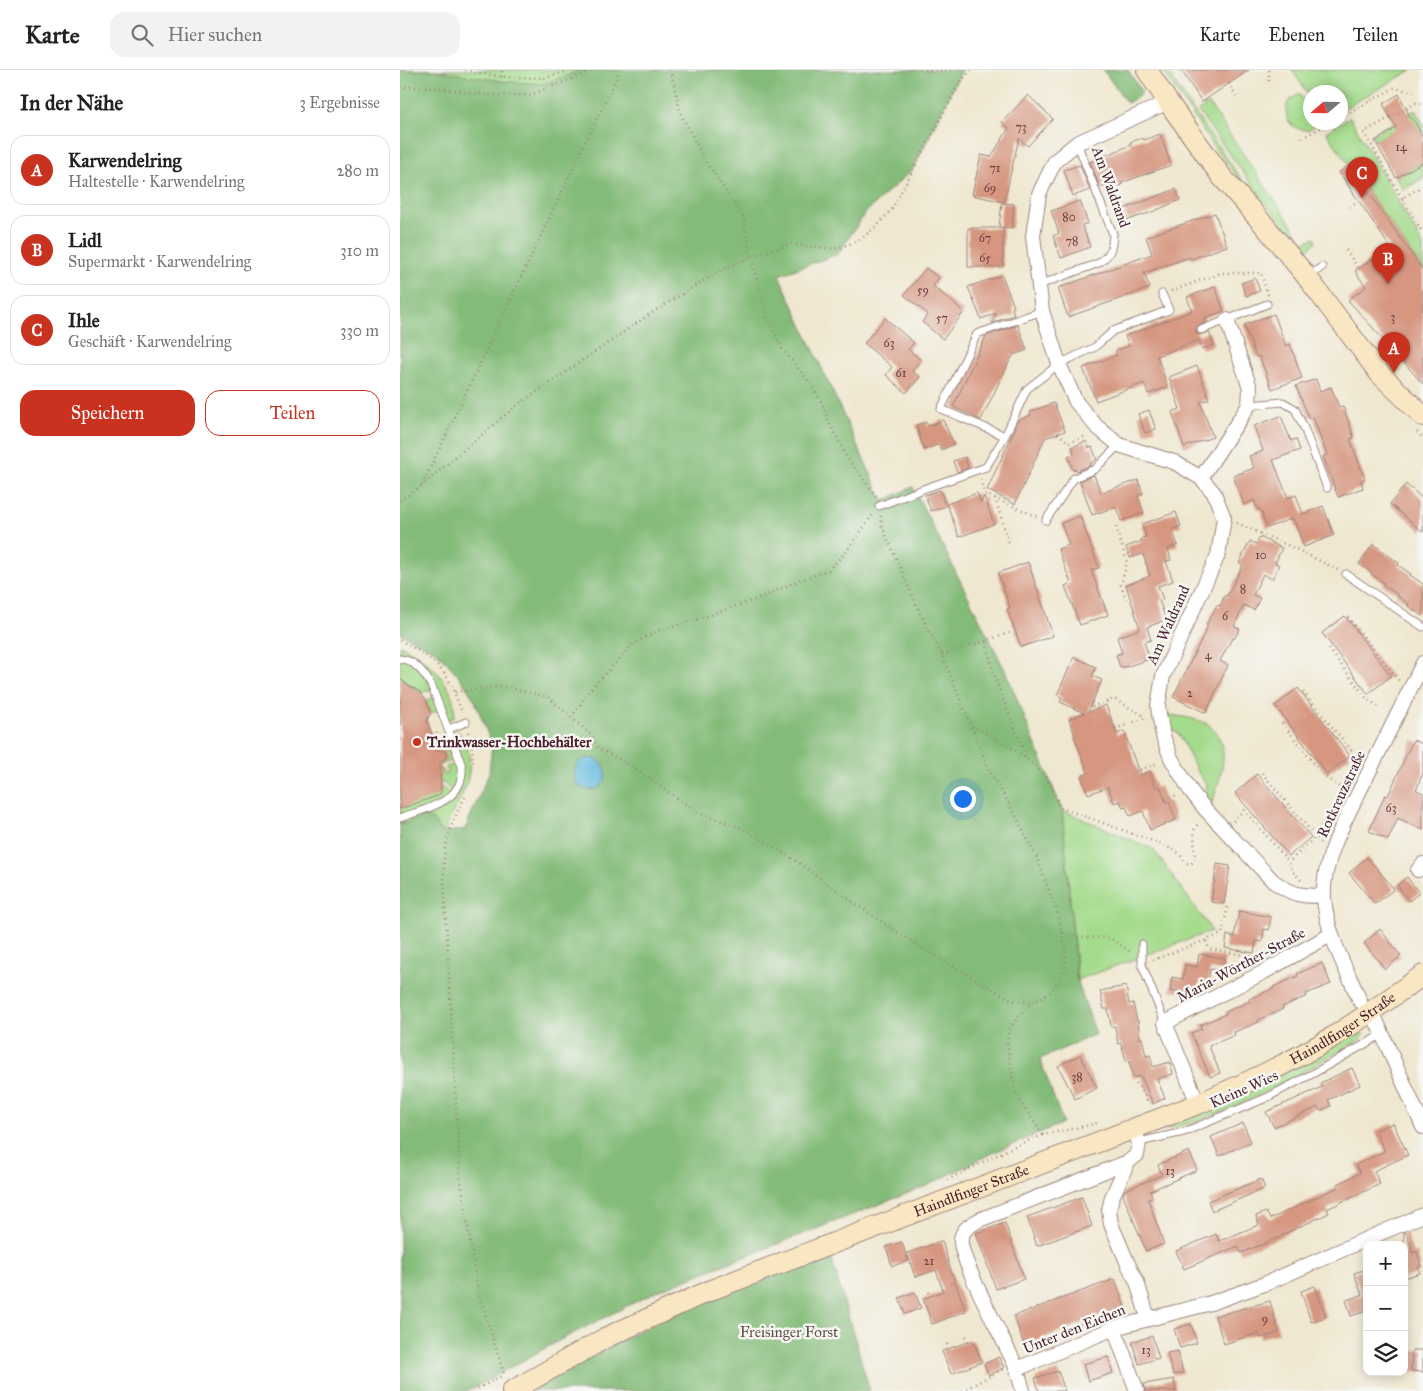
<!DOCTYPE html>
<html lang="de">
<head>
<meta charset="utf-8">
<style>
	:root { --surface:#fff; --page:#f2f2f2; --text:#222; --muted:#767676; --line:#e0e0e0; --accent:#c8321e }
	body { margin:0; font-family:"IM FELL Great Primer",serif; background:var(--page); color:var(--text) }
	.controls { position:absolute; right:15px; bottom:15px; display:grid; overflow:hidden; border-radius:10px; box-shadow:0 2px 12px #0003 }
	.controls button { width:45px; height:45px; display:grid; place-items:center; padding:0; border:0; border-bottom:1px solid var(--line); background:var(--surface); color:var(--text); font:25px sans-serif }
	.compass { position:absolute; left:903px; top:15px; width:45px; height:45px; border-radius:50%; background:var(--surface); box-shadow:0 2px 12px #0003; rotate:250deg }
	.you { position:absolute; left:562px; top:728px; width:18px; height:18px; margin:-12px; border:4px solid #fff; border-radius:50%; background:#1a73e8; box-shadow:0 0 0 8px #1a73e833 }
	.badge { display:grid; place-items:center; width:32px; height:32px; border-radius:50%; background:var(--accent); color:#fff; font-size:16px; font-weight:700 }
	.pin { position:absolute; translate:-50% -41px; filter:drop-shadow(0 1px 2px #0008) }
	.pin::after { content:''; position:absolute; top:26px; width:18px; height:15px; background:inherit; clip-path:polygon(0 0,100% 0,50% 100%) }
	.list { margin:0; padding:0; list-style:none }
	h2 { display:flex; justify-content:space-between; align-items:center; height:65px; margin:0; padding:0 20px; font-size:21px }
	h2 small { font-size:16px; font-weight:400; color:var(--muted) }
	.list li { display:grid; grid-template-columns:32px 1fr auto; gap:15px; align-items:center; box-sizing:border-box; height:70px; margin:0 10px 10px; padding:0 10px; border:1px solid var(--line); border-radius:15px }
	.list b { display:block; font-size:19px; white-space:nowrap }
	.list p { margin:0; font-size:16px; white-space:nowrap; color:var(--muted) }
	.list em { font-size:16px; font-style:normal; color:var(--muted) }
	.actions { display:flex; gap:10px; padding:15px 20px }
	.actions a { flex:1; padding:11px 0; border:1px solid var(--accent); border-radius:15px; text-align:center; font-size:18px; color:var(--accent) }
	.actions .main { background:var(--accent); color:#fff }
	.icon { flex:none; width:28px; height:28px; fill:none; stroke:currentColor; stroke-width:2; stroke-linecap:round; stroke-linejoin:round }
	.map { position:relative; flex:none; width:1023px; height:1321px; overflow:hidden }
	header { display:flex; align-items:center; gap:30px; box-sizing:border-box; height:70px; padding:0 25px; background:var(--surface); border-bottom:1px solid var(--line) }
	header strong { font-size:24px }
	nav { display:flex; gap:28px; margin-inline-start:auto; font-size:18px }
	.search { width:350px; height:45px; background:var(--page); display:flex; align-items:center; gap:12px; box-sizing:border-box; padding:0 18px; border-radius:15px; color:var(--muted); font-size:19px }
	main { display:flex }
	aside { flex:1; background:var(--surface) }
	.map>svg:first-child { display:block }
	.green { fill:#a4db8c; stroke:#777d5c }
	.forest { fill:#83bb78; stroke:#666d52 }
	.water { fill:#62badf; stroke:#566c85 }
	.building { fill:#d69680 }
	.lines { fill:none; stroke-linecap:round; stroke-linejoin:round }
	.lane-casing { stroke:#9c837d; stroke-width:9 }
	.street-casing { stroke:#9c837d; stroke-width:16 }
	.secondary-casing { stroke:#9c837d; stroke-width:22 }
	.path { stroke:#9c837d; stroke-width:2.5; stroke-dasharray:1 4; stroke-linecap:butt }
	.lane { stroke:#fff; stroke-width:7 }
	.street { stroke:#fff; stroke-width:14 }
	.secondary { stroke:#f9e7c3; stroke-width:20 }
	.poi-dot { fill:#c8321e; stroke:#f6f6f2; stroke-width:2 }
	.labels { text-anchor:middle; stroke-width:5; stroke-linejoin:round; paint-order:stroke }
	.number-label { font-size:12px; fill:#6d3d40 }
	.street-label { font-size:15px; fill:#4a1f2b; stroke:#f6f6f2 }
	.poi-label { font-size:15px; font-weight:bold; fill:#4a1f2b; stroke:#f6f6f2; text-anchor:start }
	.park-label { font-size:15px; fill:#604e43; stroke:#f6f6f2 }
</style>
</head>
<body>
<header>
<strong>Karte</strong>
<div class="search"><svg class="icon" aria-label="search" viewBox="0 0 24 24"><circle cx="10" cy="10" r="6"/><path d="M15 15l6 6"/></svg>Hier suchen</div>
<nav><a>Karte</a><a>Ebenen</a><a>Teilen</a></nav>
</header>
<main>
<aside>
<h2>In der Nähe<small>3 Ergebnisse</small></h2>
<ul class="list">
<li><span class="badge">A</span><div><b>Karwendelring</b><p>Haltestelle · Karwendelring</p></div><em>280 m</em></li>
<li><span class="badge">B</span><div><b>Lidl</b><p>Supermarkt · Karwendelring</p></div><em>310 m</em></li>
<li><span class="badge">C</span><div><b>Ihle</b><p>Geschäft · Karwendelring</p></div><em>330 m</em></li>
</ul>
<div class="actions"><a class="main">Speichern</a><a>Teilen</a></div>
</aside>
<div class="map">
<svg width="1023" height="1321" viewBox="0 0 1023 1321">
	<rect width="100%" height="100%" fill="#f6f6f2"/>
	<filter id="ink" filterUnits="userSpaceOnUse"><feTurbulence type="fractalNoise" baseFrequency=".02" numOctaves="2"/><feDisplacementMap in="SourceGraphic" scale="10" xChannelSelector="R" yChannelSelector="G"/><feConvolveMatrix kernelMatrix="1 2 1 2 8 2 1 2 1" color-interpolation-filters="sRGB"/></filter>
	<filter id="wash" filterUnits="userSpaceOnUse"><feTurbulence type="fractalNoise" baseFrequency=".0096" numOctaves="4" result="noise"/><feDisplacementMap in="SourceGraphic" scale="20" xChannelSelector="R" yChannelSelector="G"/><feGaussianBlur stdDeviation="1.12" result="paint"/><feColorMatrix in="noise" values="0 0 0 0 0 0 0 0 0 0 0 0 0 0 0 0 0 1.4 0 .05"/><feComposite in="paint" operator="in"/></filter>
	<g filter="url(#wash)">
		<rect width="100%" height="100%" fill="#efe7cf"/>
		<path class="green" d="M0 0H182L143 14 106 19Z
			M762 0H766L806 59 846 115 845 117 812 74Z
			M892 0H1012L941 40V22H911L910 27Z
			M899 24 910 40 911 52 919 53 908 60C902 60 896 59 892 55 886 50 884 38 889 31 891 29 896 26 899 24Z
			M809 34 904 173 915 167 916 172 905 181 862 128 798 41Z
			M1015 40 1023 54V67L1012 49 975 71 972 65Z
			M950 47 1023 175V200L926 62Z
			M1023 92V108L1003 120 996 108Z
			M0 575C26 587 58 615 54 647L45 651 40 640 31 643 26 630 34 627 32 619 21 623 3 611 0 605Z
			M767 645C780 646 793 648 805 653 809 654 811 657 814 660 832 680 819 710 812 733L804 728 807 715 797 701 779 664 766 656Z
			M57 661C63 667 68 676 69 685 73 718 54 734 44 763H42C27 739 23 747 0 755V739L41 717H42L48 723 51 721 44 713 40 714V699H42L46 705 48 702 46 697 53 695 55 698H56L54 690 40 695V693L46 688 45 681 54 677 50 663Z
			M662 740 753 779 812 861 677 910Z
			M958 962 963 964V967L961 969C898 1004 835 1045 763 1060L764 1056Z"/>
		<path class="forest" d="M0 0H33L102 11 143 14 182 0H562L513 99 466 142 438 184 379 205 483 431 513 417 606 602 662 740 677 910 696 964 640 989 663 1053 595 1082 524 1117 259 1220 162 1269 68 1321H0V755L24 746 32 749 42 763 65 759 89 703 92 675 75 631 59 606 37 582 0 563Z
			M703 0H728L742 22 738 27 727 33Z
			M430 1184 470 1321H132L238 1261 317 1225Z"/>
		<path class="water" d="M174 704a16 16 0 1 1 32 0a16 16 0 1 1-32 0Z"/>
		<g id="blocks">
			<path class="building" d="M781 0H849L802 32Z
				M999 24 1011 49H1013L1023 67V92L996 108 975 71 996 58 983 34Z
				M628 25 653 49 628 76 619 68 604 132 572 125 581 85 591 87 609 58 602 52Z
				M760 64 771 95 721 113 722 115 706 121 704 115 700 117 690 92 731 75 730 72 743 68 744 70Z
				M680 95 690 120 673 126 664 100Z
				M949 95 1023 200V314L948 230 966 217 955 201 990 177 939 102Z
				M776 119 780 130 752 142 728 150 724 139Z
				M680 131 688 153 682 155 690 177 661 188 653 166 659 163 651 141Z
				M602 133 614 134 612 158 599 157Z
				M815 143 827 176 791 189 790 187 744 203 750 218 668 247 658 218 752 184 746 167Z
				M568 158H603V197H568Z
				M526 198 539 208 533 216 564 242 543 269 522 252 528 244 504 225Z
				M602 205 614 237 612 238 614 245 592 253 597 243 581 249 568 217Z
				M855 208 860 221 846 226 841 213Z
				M815 217 824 241 804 248 806 252 799 255 796 260 797 264 800 265 809 262 814 275 802 279 799 270 757 286 768 317 748 324 744 313 696 331 683 298 717 285 715 281 729 276 725 266 792 241 787 227Z
				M874 244 886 276 890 274 902 308 872 319 859 286 856 287 844 255Z
				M485 248 514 273 508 279 521 290 512 301 520 307 506 323 486 305 492 297 464 273Z
				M618 255 627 280 613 285V287L611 288 581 350 553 337 586 266Z
				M797 296 809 329 800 332 813 367 784 377 772 342 780 339 769 307Z
				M916 309 920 321 931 317 939 337 943 336 954 368 950 369 965 409 961 410 963 418 938 427 923 386 927 385 913 347 909 348 896 316Z
				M654 333 665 361 645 368 615 434 587 420 619 350 631 345 630 342Z
				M749 340 756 359 745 363 738 344Z
				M881 346 891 371 896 369 900 380 873 390 888 428 896 425 903 444 923 436 934 465 904 477 893 448 867 458 860 439 858 440 854 430 844 435 833 406 854 398 849 386 863 381 854 356Z
				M543 350 554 374 541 380 539 374 524 380 516 355 526 352 528 356Z
				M686 371 689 378 692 377 697 389 690 394 691 395 677 401 676 399 673 400 668 386 674 384 672 377Z
				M565 387 568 398 557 402 553 391Z
				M694 405 701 423 738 410 743 424 738 426 744 443 721 451 716 437 692 445 680 411Z
				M1006 414 1023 429V462L990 434Z
				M540 420 546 436 531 441 525 425Z
				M577 423 581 433 584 426 594 454 559 467 547 434Z
				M776 442 781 456 772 459 778 475 768 479 771 490 766 491 773 511 758 516 763 529 759 530 766 550 747 557 751 570 744 572 750 589 725 597H720L716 585 722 583 717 567 740 559 726 515 750 506 743 484 730 488 726 477 742 471 741 468 746 467 742 454Z
				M680 446 699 498 691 500 708 545 680 555 665 516 671 513 658 479 669 475 661 453Z
				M860 467 882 478 875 493 879 495 872 509 863 504 853 525 860 528 854 540 844 535 834 556 840 559 834 569 832 568 820 591 828 595 806 643 773 627 808 556 806 555 817 535 820 536 825 525 827 526 843 495 839 493 850 471 856 474Z
				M973 474 999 493 998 495 1011 504 1010 505 1023 514V546L1008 536 1009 534 996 525 997 524 983 515 984 513 971 504 972 503 959 494Z
				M628 492 653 566 621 577 607 539 610 538 598 503Z
				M945 546 991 606 968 624 922 563Z
				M674 587 696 597 692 606 702 610 688 642 706 635 717 664 724 661 740 705 750 701 756 718 760 716 766 732 769 731 776 750 750 760 743 741 730 746 726 737 723 738 720 731 714 733 708 717 688 724 681 706 688 703 674 666H675L669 649 684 643 660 632 662 627 657 625Z
				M0 609 9 616 19 621 26 630 31 643 27 650 37 680 45 681 46 688 40 693 41 723 37 726 0 739Z
				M898 618 950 686 927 704 875 636Z
				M1013 670 1023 674V703L1016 720 1023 723V760L998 748 988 770 969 761 985 725 988 726Z
				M857 704 911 767 889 786 835 723Z
				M967 787 994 819 975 834 949 803Z
				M817 794 830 796 824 834 811 832Z
				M1007 807 1019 823 1009 831 997 815Z
				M839 841 871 847 869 860 864 859 862 872 856 871 854 883 825 878 827 865 834 867Z
				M980 859 1001 886 985 899 964 873Z
				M799 884 825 888 823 901 810 899 808 912 800 911 798 925 770 921 772 907 783 909 785 895 797 897Z
				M922 893 931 914 906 924 907 926 882 937 883 939 858 950 859 952 834 962 835 965 809 976 820 1003 810 1007 791 963 802 959 800 955 826 944 825 942 850 931 849 929 874 918 873 917 898 906 897 904Z
				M726 916 729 934 733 933 737 951H738L740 969 742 968 746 986 750 985 753 997 770 992 773 1004 757 1009 765 1028 753 1034 741 1006 733 1008 729 990 726 991 721 973 718 974 715 956 711 957 708 939H704L700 921Z
				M680 985 697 1018 675 1029 658 996Z
				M952 998 960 1015 928 1030 931 1036 920 1041 918 1037 874 1057 866 1042 922 1017 920 1013Z
				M843 1053 851 1072 819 1086 811 1067Z
				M993 1053 1008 1085 974 1101 980 1114 927 1139 929 1143 882 1165 883 1166 841 1183 838 1176 784 1199 776 1181 816 1164 819 1171 859 1155 856 1146 866 1142 870 1149 938 1117 937 1114 960 1103 956 1095 985 1081 975 1061Z
				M789 1081 797 1100 750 1121 753 1128 748 1129 764 1174 746 1181 723 1125 725 1120 762 1105 758 1095Z
				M861 1109 865 1118 812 1141 808 1131Z
				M682 1127 692 1156 637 1176 627 1147Z
				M605 1153 624 1209 596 1219 576 1163Z
				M1004 1162H1006L1013 1183 1017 1182 1021 1196 1018 1197 1020 1203 1004 1208Z
				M542 1171 551 1201 566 1241 532 1254 523 1229 543 1221 536 1200 515 1207 507 1183Z
				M502 1172 508 1191 492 1196 486 1177Z
				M967 1199V1241L951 1246 946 1230 962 1225 954 1203Z
				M715 1209 725 1237 624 1275 614 1246Z
				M915 1216 926 1247 911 1252 901 1221Z
				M515 1222 521 1238 505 1244 499 1228Z
				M870 1231 879 1263 860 1268 859 1263 824 1274 815 1246Z
				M791 1254 797 1273 780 1278 774 1259Z
				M752 1266 759 1288 739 1294 732 1272Z
				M573 1270 582 1292 551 1304 542 1281Z
				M1012 1280H1023V1302L1011 1301Z
				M778 1281 783 1303 773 1305 767 1283Z
				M599 1287 604 1298 589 1305 584 1294Z
				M708 1287 713 1303 688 1311 683 1294Z
				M658 1301 665 1321H639L635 1308Z
				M774 1309 776 1321H746L744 1314Z"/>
		</g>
	</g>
	<g filter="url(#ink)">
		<use href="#blocks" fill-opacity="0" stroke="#9c837d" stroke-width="1"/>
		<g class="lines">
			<defs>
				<path id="lane" d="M909 206 922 197
					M639 215 699 193C711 184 712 179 713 164L677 73
					M801 260 867 234
					M849 335 883 332 895 339 904 358 927 418
					M605 366 541 339 577 264 642 241
					M479 436 523 419 586 397 605 366 627 319 659 294 695 277 713 261 769 240 762 224
					M646 450 674 408 695 399 719 375
					M946 504 1023 557
					M0 589C14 589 26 605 32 617L62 696C65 732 27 738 0 748
					M49 659 66 652
					M742 874V895L765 953
					M739 1072 784 1062 866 1028 914 1003 981 965"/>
				<path id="street" d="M768 32 677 73 655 91 639 124 633 166 642 241 659 294 676 332 696 356 719 375 774 392 801 408 814 423 824 448 818 485 763 606 758 636 759 644 763 666 771 688 790 720 805 739 873 811C893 825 899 826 923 826
					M801 408 849 335 850 318 827 250
					M1018 800 1023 794
					M960 931C946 898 926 863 924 827 921 789 951 739 967 706 986 668 1004 631 1023 593
					M972 941 1023 1057
					M798 1034 765 953 864 902 932 864
					M733 1059 739 1072 737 1085 728 1092 712 1127 709 1140 711 1154 728 1194 737 1212 748 1248
					M728 1092 579 1150C571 1155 563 1158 561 1169 558 1188 607 1275 617 1299L714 1258 811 1233 867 1213 969 1168 1023 1145
					M714 1258 737 1321
					M617 1299 623 1321"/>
				<g id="secondary">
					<path d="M747 0 768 32 822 107 865 156 907 207 980 304 1023 346"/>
					<path id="s1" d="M112 1321 207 1267 311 1220 798 1034C842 1015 890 993 931 968 963 948 993 926 1023 905"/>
				</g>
			</defs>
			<use href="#lane" class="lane-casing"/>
			<use href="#street" class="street-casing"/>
			<use href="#secondary" class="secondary-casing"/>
			<path class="path" d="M65 0 102 7 146 8 172 0
				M525 0 529 1 553 0
				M869 0V15
				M102 7V0
				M829 13 836 27
				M0 17H30L86 25H130L195 0
				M941 47 994 18 1014 22
				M902 68 931 52
				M1023 116 1002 128 1023 163
				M1002 128 964 62 1016 33 1023 34
				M950 137 958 131
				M946 180 958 198
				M771 221 821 203H861L868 225
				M1017 362 1023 368
				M658 363 669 373 686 366
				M580 410 585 424 638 447
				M22 415 220 0
				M476 426 446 386 430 354 422 333 409 312 381 277 367 247 351 187 390 174 435 179 452 173 462 168 478 155 492 139 559 14 571 0
				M595 428 609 473
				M0 431 21 416 116 336 247 246 321 200 351 187 343 146 305 91 281 44 270 0
				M481 446 482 456 487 468 526 556 542 585 590 702 610 735 636 786 656 839 662 863 666 884V896L660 910 650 922 632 933 619 946 609 959 607 971 614 1017 622 1034 643 1065
				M837 453 896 479 938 500
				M716 457 727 492 721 515 726 529
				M948 547 1000 612
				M0 570C17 580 36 590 46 606 53 617 57 630 62 642
				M586 572 596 611 627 689
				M929 579 967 629 979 637
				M542 585 612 562
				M55 622 102 616 148 627 191 665 198 678 231 696 297 742 347 760 396 791 457 835 514 873 603 925 612 930 632 933
				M903 622 957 687
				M692 637 714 629 746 647
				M171 647 179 637 187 623 233 574 257 561 296 550 362 527 400 510 428 500 446 482 474 443
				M882 653 924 706 941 718 961 678
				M572 656C595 666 627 686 644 705 652 713 655 727 659 737L761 774 779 783 786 793 791 794 795 790 794 760 799 752
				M715 659 745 648
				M68 662 72 676 73 693
				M32 665 38 663
				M731 703 758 693
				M862 703 921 773
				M65 727C55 746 46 765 44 787 43 796 44 806 44 815L60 1105 78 1222 105 1307
				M765 729 777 725
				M833 751 844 740 889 792
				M901 810 892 801 889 792 913 769 924 751
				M663 863 680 867 710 868 732 883
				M806 871 809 879 856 887 857 890
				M753 890 822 864 828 835
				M736 1013 745 1025 748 1034
				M547 1110 615 1076 643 1065 698 1053
				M551 1213 553 1218
				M529 1222 531 1226
				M566 1266 568 1272
				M547 1274 549 1279
				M73 1321 104 1305
				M562 1321 603 1299"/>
			<use href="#lane" class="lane"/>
			<use href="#street" class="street"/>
			<use href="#secondary" class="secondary"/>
		</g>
	</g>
	<circle class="poi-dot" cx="17" cy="672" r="5"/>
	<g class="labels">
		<g class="number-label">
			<text x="621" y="61">73</text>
			<text x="1001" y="81">14</text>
			<text x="595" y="102">71</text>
			<text x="590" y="122">69</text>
			<text x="669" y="151">80</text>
			<text x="585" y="172">67</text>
			<text x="672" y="175">78</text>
			<text x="585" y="192">65</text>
			<text x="523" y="224">59</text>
			<text x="993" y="251">3</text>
			<text x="542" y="252">57</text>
			<text x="489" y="277">63</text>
			<text x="501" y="307">61</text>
			<text x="861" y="489">10</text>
			<text x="843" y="523">8</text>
			<text x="825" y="550">6</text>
			<text x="808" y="589">4</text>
			<text x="790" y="627">2</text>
			<text x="991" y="742">63</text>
			<text x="677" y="1011">38</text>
			<text x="770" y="1105">13</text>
			<text x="529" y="1195">21</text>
			<text x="865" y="1253">9</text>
			<text x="746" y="1284">13</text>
		</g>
		<g class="street-label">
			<text transform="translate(711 117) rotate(70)" y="5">Am Waldrand</text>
			<text transform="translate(768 555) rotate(-66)" y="5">Am Waldrand</text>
			<text transform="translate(941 724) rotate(-65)" y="5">Rotkreuzstraße</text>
			<text transform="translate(841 895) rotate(-28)" y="5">Maria-Wörther-Straße</text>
			<text dy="5" stroke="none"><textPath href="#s1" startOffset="908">Haindlfinger Straße</textPath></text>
			<text transform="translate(844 1019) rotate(-24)" y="5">Kleine Wies</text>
			<text dy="5" stroke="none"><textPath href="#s1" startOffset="502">Haindlfinger Straße</textPath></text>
			<text transform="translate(674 1259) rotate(-22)" y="5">Unter den Eichen</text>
		</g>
		<g class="poi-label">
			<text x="27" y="677">Trinkwasser-Hochbehälter</text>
		</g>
		<g class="park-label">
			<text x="389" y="1267">Freisinger Forst</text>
		</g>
	</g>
</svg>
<div class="controls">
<button>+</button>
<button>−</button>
<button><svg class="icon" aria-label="layers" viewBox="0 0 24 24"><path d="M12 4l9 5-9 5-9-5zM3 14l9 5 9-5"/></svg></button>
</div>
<svg class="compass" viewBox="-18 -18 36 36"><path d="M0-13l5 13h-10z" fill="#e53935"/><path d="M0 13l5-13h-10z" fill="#767676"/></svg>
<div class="you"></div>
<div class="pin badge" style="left:994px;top:303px">A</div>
<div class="pin badge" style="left:988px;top:214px">B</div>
<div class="pin badge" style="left:962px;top:128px">C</div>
</div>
</main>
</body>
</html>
